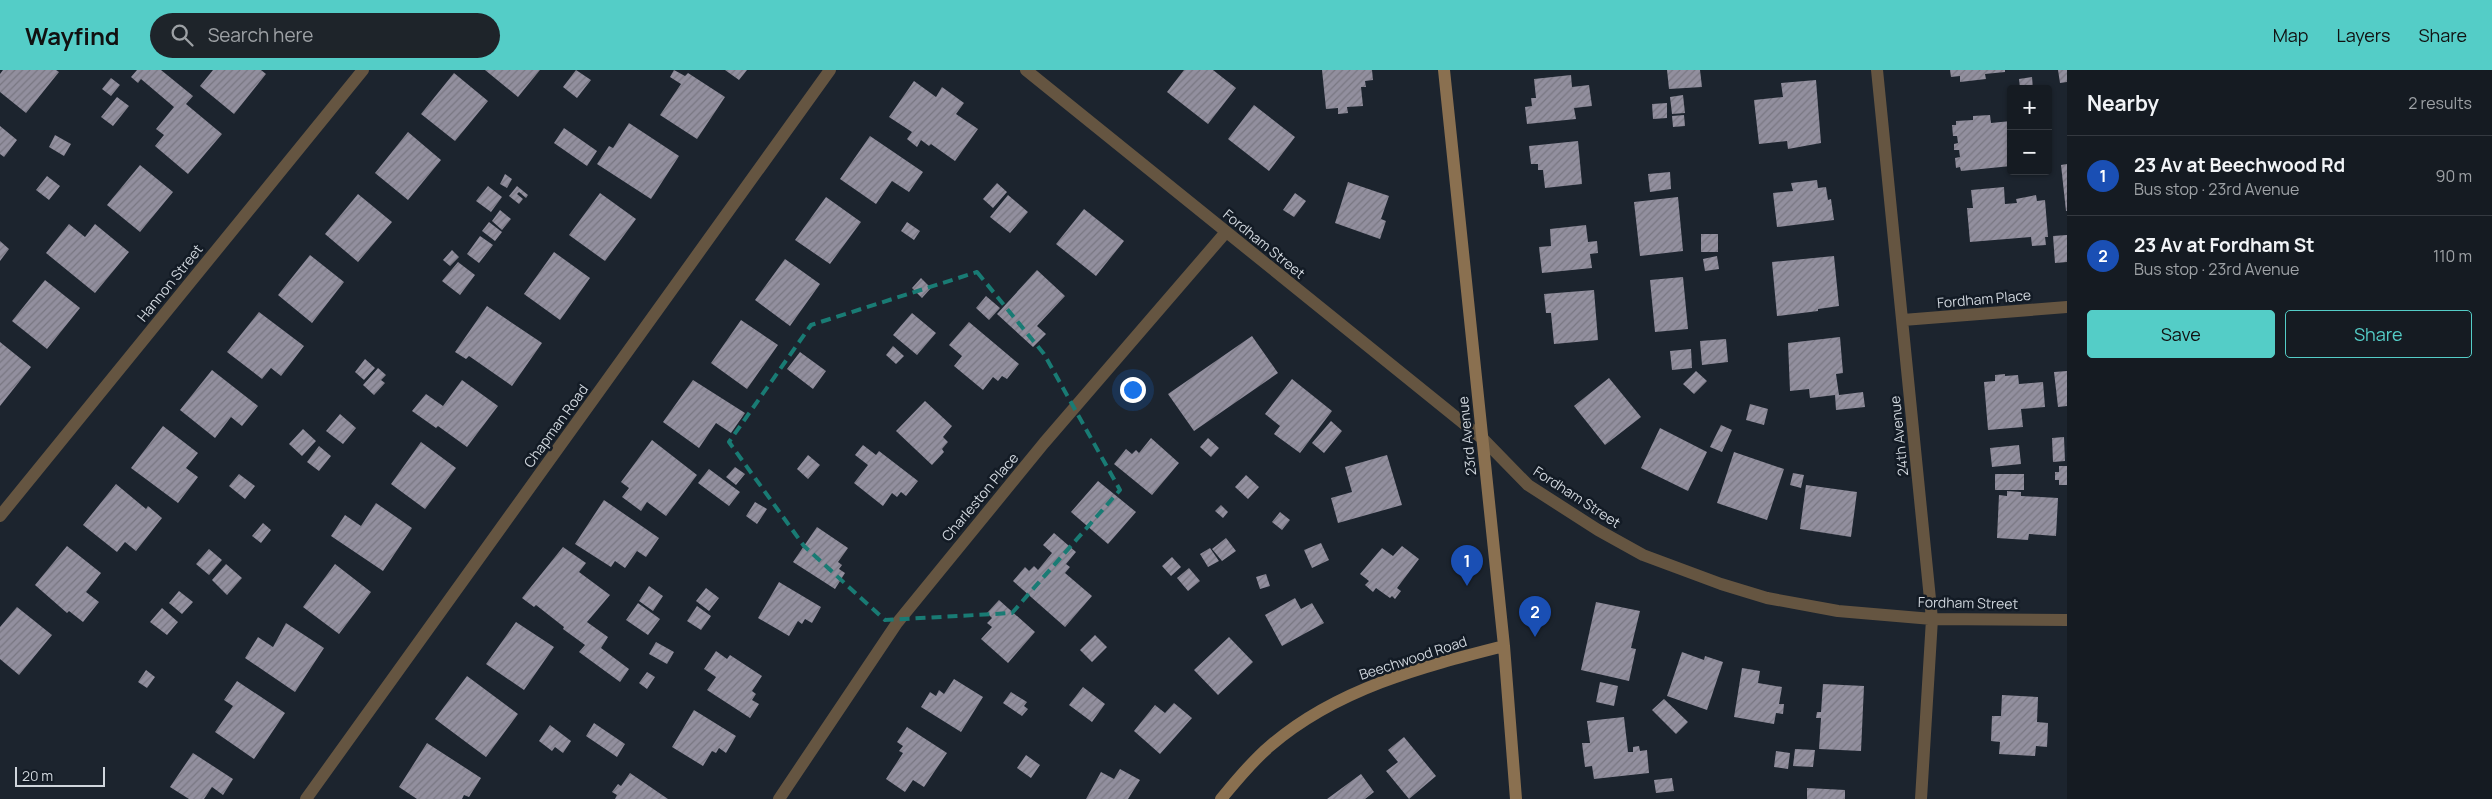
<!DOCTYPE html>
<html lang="en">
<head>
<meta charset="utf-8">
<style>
	:root { --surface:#151b22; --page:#1e242a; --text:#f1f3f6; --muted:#9da1a5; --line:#343940; --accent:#54cdc7 }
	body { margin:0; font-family:Manrope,sans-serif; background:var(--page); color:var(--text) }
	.controls { position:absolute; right:15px; top:15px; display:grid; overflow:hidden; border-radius:5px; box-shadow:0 1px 4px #0004 }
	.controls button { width:45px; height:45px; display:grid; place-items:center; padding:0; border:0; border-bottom:1px solid var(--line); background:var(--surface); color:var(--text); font:25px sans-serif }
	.scale { position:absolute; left:15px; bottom:12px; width:90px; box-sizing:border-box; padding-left:5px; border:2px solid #d0d6dd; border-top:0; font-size:14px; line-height:18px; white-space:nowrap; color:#d0d6dd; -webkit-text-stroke:4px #131b25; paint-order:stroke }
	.you { position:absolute; left:1132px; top:319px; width:18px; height:18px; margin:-12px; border:4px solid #fff; border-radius:50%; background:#1a73e8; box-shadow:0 0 0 8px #1a73e833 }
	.badge { display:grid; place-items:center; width:32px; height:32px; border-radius:50%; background:var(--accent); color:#fff; font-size:16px; font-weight:700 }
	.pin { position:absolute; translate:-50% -41px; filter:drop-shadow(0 1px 2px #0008) }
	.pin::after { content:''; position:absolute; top:26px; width:18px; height:15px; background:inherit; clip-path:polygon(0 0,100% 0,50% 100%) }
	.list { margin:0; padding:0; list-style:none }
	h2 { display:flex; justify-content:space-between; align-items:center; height:65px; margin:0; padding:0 20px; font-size:21px }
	h2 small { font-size:16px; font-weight:400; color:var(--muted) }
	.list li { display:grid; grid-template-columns:32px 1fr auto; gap:15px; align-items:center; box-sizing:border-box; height:80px; padding:0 20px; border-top:1px solid var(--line) }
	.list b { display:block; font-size:19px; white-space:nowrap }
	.list p { margin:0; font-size:16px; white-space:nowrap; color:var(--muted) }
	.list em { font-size:16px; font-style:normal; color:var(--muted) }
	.actions { display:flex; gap:10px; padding:15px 20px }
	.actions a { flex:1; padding:11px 0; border:1px solid var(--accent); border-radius:5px; text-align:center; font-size:18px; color:var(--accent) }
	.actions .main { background:var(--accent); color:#111 }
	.icon { flex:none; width:28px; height:28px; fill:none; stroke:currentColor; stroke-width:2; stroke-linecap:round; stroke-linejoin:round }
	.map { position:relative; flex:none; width:2067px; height:729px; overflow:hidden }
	header { display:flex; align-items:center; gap:30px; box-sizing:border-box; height:70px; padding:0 25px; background:var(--accent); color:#111 }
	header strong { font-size:24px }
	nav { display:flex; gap:28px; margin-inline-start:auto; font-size:18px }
	.search { width:350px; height:45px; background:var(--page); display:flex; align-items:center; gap:12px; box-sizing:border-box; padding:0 18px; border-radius:28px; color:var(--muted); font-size:19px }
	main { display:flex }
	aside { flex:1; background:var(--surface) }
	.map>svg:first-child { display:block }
	.building { fill:url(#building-hatch) }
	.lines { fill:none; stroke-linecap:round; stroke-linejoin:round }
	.street { stroke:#655541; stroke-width:12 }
	.secondary { stroke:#8a7050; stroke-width:12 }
	.marked { fill:none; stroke:#197b74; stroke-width:4; stroke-dasharray:10 6; stroke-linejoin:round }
	.labels { text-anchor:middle; stroke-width:5; stroke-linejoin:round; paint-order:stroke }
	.street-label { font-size:14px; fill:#d0d6dd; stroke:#131b25 }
</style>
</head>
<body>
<header>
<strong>Wayfind</strong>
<div class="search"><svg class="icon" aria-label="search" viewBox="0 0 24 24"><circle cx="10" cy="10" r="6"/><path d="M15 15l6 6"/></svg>Search here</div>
<nav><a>Map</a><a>Layers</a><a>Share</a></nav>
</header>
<main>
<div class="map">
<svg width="2067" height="729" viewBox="0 0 2067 729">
	<defs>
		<pattern id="building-hatch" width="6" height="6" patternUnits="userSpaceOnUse" patternTransform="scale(1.25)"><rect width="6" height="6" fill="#928f9e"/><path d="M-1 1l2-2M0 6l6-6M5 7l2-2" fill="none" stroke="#797782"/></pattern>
	</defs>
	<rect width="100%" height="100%" fill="#1c242e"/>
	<path class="building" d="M3 0H56L59 2 26 43 0 22V4Z
		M137 0H161L193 26 186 34 222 64 188 104 155 76 164 65 156 59 174 37 141 9 138 13 131 7Z
		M213 0H261L266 4 234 44 200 16Z
		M485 0H540L518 27Z
		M576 0 591 10 577 28 563 17Z
		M674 0 685 6 688 3 725 27 697 69 660 45 681 14 670 7Z
		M725 0H747L739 10Z
		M1184 0H1213L1236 18 1208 54 1167 22Z
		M1322 0H1372L1373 10 1365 11 1366 17H1361L1363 36 1347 37 1348 43 1338 44V38L1326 39Z
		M1667 0H1700L1702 17 1669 19Z
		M1950 0H2005V2L1985 4 1986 9 1960 12V6L1951 7Z
		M2058 0H2067V12L2060 13Z
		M454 3 488 31 455 71 421 44Z
		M1571 5 1572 17 1589 15 1592 36 1574 38 1576 49 1527 54 1525 37 1532 36 1531 28H1536L1534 9Z
		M2032 7 2033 19H2020L2019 9Z
		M111 8 120 15 111 26 102 19Z
		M1816 10 1821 73 1788 79 1787 71 1759 74 1754 30 1783 27 1781 13Z
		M914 11 936 27 942 17 964 33 956 44 978 59 955 91 931 74 929 76 921 70 917 77 907 69 912 62 889 47Z
		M1683 25 1685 43 1672 44 1670 27Z
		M117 27 129 36 113 56 101 47Z
		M1667 33V48L1653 49 1652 34Z
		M1254 35 1295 67 1269 101 1228 69Z
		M1684 45 1685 56 1673 57 1672 46Z
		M1990 45 1991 53 2011 51V96L1961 101 1960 97 1956 98 1955 88 1960 87 1959 80H1954V74L1958 73 1957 66H1953L1952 55H1956V51L1973 50V46Z
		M629 53 679 86 651 129 597 94 609 76 613 78Z
		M0 56 17 70 4 87 0 84Z
		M564 58 597 81 587 96 554 73Z
		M408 62 441 90 408 130 375 103Z
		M55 65 71 74 64 86 49 77Z
		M870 66 923 102 909 122 892 111 876 134 840 109Z
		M1578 71 1582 114 1545 118 1543 100H1538V94H1531L1529 76Z
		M2067 94V141H2066L2061 95Z
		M140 95 173 122 140 162 107 135Z
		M1670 102 1671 119 1650 122 1648 104Z
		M505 104 512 109 507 118 500 114Z
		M47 106 60 116 49 130 36 120Z
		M1817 110 1818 118 1826 117 1828 130 1831 129 1834 150 1777 157 1773 123 1793 121 1791 113Z
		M1348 112 1389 126 1381 149 1386 151 1380 169 1335 153Z
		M997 113 1007 122 993 138 983 129Z
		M488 116 502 127 491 142 476 131Z
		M517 116 528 125 526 128 519 122 517 124 523 129 519 134 509 126Z
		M2004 117 2005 134 2017 133 2016 129 2036 125 2037 131 2045 130 2048 167H2045L2046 175 2032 176 2031 167 1970 172 1967 138H1973L1971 120Z
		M600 123 636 149 605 191 569 165Z
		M1295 123 1306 131 1294 147 1283 140Z
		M358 124 392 152 358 192 325 164Z
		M1008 125 1028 142 1010 163 990 147Z
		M826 127 861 152 830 194 795 170Z
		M1678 127 1683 181 1640 186 1634 132Z
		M1084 139 1124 171 1096 206 1056 174Z
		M500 140 511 149 502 160 492 151Z
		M489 152 502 162 495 171 482 161Z
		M907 152 920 161 914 170 901 161Z
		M69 154 85 167 95 154 129 182 95 223 46 183Z
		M1586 155 1588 172 1597 171 1598 183 1590 184 1592 198 1542 203 1539 177 1551 176 1550 159Z
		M1701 164H1718V182H1701Z
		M2067 165V192L2055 193 2053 166Z
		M480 166 493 175 479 193 467 184Z
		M0 171 9 179 0 191Z
		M452 180 459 187 450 196 443 190Z
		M554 182 590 208 560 250 524 224Z
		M310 185 344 212 312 253 278 225Z
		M1717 186 1719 199 1705 201 1703 189Z
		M1834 186 1839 236 1818 239V241L1777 246 1772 192Z
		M785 189 820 214 790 256 755 230Z
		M458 192 475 205 460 225 442 211Z
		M1037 200 1065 226 1037 256 1046 264 1033 277 997 244Z
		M1683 207 1688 259 1655 262 1650 210Z
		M921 208 931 218 922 228 912 218Z
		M45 210 80 238 47 279 12 251Z
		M1594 220 1598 270 1554 274 1551 243H1546L1544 224Z
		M986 226 1000 238 989 250 976 238Z
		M487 236 542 273 512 316 469 286 466 289 455 282Z
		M259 242 304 276 281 306 271 298 262 309 227 282Z
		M912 243 936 263 917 285 893 265Z
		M741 250 778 275 747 319 711 293Z
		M969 252 1019 294 1007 309 1002 306 998 311 993 307 983 320 954 296 962 286 949 275Z
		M1252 266 1278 303 1194 361 1168 324Z
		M1840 267 1843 303 1836 304 1839 325 1863 322 1865 337 1836 340 1835 325 1810 328 1809 319 1790 321 1788 273Z
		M1726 269 1728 292 1702 295 1700 271Z
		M0 272 31 297 0 336Z
		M893 276 904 286 896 294 886 285Z
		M1691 279 1692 298 1672 300 1670 281Z
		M800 282 826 301 813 319 787 299Z
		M365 289 375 298 364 310 355 302Z
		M378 298 386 305 381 310 385 313 374 325 363 315Z
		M212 300 258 336 242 356 231 347 215 368 180 340Z
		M1696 301 1707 311 1694 324 1683 314Z
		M2067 301V336L2058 337 2054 302Z
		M2005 304V306L2018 305 2019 314 2043 312 2045 337 2021 339 2023 357 1988 360 1984 312 1995 311V305Z
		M1609 308 1641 347 1605 375 1574 336Z
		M1292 309 1332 341 1300 383 1274 364 1280 356 1265 344Z
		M462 310 498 336 467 377 438 356 436 358 412 341 426 324 443 336Z
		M693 310 745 343 731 363 716 353 699 378 663 352Z
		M925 331 952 356 943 367 948 372 942 379 944 382 932 395 896 361Z
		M1750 334 1768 339 1764 355 1746 350Z
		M340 344 356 358 343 374 326 361Z
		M1331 351 1342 361 1324 383 1312 373Z
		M1721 355 1732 360 1722 382 1710 377Z
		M163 356 198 383 186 398 198 407 178 433 131 398Z
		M1660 358 1707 382 1688 421 1641 398Z
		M303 359 316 371 302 386 289 374Z
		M2064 367 2065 391 2053 392 2052 368Z
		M1151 368 1179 393 1152 425 1114 394 1126 379 1132 384 1136 380 1139 383Z
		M1208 368 1219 378 1211 387 1200 377Z
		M652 370 697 405 666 446 647 432 641 441 622 427 629 418 621 412Z
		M421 372 456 398 425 439 391 414Z
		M863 375 876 385 879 381 918 411 906 426 901 422 897 427 892 423 883 436 854 413 868 395 855 385Z
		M2019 375 2021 394 1992 397 1990 378Z
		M319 376 331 386 319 401 307 392Z
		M1734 382 1784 399 1767 450 1717 433Z
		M808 385 820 395 808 409 797 399Z
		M1387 385 1402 435 1338 453 1331 428 1352 422 1345 397Z
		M2059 396H2067V415H2059V410H2055V402H2059Z
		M735 397 745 404 736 415 726 407Z
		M709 399 740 422 729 436 698 413Z
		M1793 403 1804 405 1801 418 1790 415Z
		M239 404 255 416 245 429 229 416Z
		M1995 404H2024V420H1995Z
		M1246 405 1259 417 1248 429 1235 417Z
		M1098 411 1136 442 1108 474 1071 442Z
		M116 414 146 439 148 436 162 448 136 481 125 472 117 482 83 455Z
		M1806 415 1857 422 1851 467 1800 459Z
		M2007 421 2021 422V426L2058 428 2056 466 2029 464 2028 470 1997 468 1999 425 2007 426Z
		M604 430 659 468 646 487 637 481 625 498 615 491 611 497 575 474Z
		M755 432 767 439 757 454 746 446Z
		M376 433 412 458 383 501 331 466 345 445 361 456Z
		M1221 435 1228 442 1223 448 1215 441Z
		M1280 442 1290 450 1282 460 1272 452Z
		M263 453 271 460 261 473 252 466Z
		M817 457 848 478 838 492 842 495 839 499 845 503 835 519 793 492Z
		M1054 463 1076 482 1066 494 1070 497 1065 503 1092 526 1065 557 1013 511 1025 497 1029 501 1034 496 1038 500 1052 483 1043 475Z
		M1226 468 1236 481 1222 491 1212 479Z
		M1321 473 1329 490 1312 498 1304 480Z
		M67 476 101 503 86 522 99 532 83 552 69 541 67 543 35 515Z
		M1402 476 1419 489 1397 518 1401 521 1395 529 1392 526 1390 528 1376 518 1373 522 1365 515 1369 511 1360 504 1382 478 1393 486Z
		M563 477 586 493 579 502 610 525 587 552 608 567 601 578 629 599 620 612 579 582 585 575 563 559 564 557 536 535 534 537 522 528Z
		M1210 478 1219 491 1208 497 1200 484Z
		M209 479 222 490 209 505 196 494Z
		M1172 487 1181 497 1171 506 1162 496Z
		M226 494 242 508 227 525 212 510Z
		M335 494 371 522 339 564 303 537Z
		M1189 498 1200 511 1188 521 1177 508Z
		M1266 504 1270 516 1260 519 1256 507Z
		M779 512 821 537 812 553 805 549 802 554 798 551 789 566 758 548Z
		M649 516 663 526 653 541 639 531Z
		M706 518 719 528 709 541 696 531Z
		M179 521 193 532 182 544 169 533Z
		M1295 528 1301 539 1312 533 1324 553 1282 576 1265 545Z
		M999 530 1035 562 1008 593 981 569 992 557 987 553 992 548 987 543Z
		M1596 532 1640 541 1631 578 1636 579 1629 611 1581 600Z
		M638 533 660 549 648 565 626 550Z
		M697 536 711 546 701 560 687 551Z
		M17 537 52 565 19 605 0 589V557Z
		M162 538 178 552 167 565 150 552Z
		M516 552 554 577 524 620 486 594Z
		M286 553 324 578 295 622 245 588 258 567 273 577Z
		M1095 565 1107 577 1092 592 1080 580Z
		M1229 567 1253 592 1218 625 1194 600Z
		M656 572 674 582 667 594 649 584Z
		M716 581 727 589 730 585 762 606 752 621 756 624 752 630 759 634 750 648 707 620 716 607 704 599Z
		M1682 582 1704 590 1705 586 1723 592 1707 640 1667 626Z
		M1742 598 1760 601 1758 613 1782 617 1779 634H1784L1783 644 1776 643 1774 654 1734 647Z
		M146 600 155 607 147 618 138 612Z
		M647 602 655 607 647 619 639 613Z
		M467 606 518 644 486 687 435 649Z
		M954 609 983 627 961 662 921 637 930 622 936 626 939 620 944 624Z
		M237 611 285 643 254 689 215 662 233 636 224 630Z
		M1600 612 1618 616 1614 636 1596 632Z
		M1823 614 1864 616 1861 681 1819 679 1821 648H1816L1817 642H1821Z
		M1083 617 1105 634 1092 652 1069 635Z
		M1011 622 1027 632 1024 636 1028 639 1022 646 1003 633Z
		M2002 625 2038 627 2037 652 2048 653 2047 677 2036 676 2035 686 1999 684 2000 672 1991 671 1992 646H2001Z
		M1664 629 1688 652 1676 664 1652 640Z
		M1174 633 1192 648 1160 684 1134 661 1155 635 1165 643Z
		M694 640 736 666 726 683 719 678 716 683 712 681 703 696 672 677Z
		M1624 647 1628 682H1633V677L1639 676 1640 681 1647 680 1649 703 1594 709 1592 696 1585 697 1582 673H1590L1587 651Z
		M594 653 625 674 617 687 586 666Z
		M550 655 571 671 563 683 555 677 552 681 539 671Z
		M907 657 947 683 924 717 913 710 905 722 886 709 903 683 899 681 903 676 897 672Z
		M1404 667 1436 706 1409 729 1386 701 1398 692 1388 680Z
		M427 673 481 708 469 727 464 725 462 729H417L399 717Z
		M1795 679 1815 680 1813 697 1793 696Z
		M1776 681 1790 683 1788 699 1774 697Z
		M193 683 233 709 223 725 212 717 204 729H189L170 717Z
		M1026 685 1040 695 1031 708 1017 698Z
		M1120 699 1140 710 1128 729H1086L1101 702 1114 709Z
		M630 703 668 729H615L617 725 612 722 618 714 621 716Z
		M1361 704 1374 722 1365 729H1327Z
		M1672 708 1674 721 1656 723 1654 710Z
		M1807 718 1845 720V729H1807Z"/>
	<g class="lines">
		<path class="street" d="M1026 0 1483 369 1528 415 1598 460 1643 485 1721 514 1767 528 1838 541 1932 549 2067 550
			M1877 0 1932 549 1921 729
			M1903 250 2067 237
			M0 446 363 0
			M306 729 830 0
			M779 729 897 553 1044 373 1226 162"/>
		<path class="secondary" d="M1444 0 1504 576 1516 729
			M1221 729C1236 711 1252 691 1270 676 1336 619 1421 597 1504 576"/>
	</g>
	<path class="marked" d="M977 202 1044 284 1120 420 1012 543 885 550 804 476 729 372 811 255Z"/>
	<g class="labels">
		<g class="street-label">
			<text transform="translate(1264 174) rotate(39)" y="5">Fordham Street</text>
			<text transform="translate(170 213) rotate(-51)" y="5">Hannon Street</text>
			<text transform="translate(1984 229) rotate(-5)" y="5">Fordham Place</text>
			<text transform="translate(556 356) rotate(-54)" y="5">Chapman Road</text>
			<text transform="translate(1467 366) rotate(-96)" y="5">23rd Avenue</text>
			<text transform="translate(1899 366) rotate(-96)" y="5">24th Avenue</text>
			<text transform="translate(980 427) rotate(-50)" y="5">Charleston Place</text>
			<text transform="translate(1577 427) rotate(33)" y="5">Fordham Street</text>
			<text transform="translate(1968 533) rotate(1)" y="5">Fordham Street</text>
			<text transform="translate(1413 588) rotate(-18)" y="5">Beechwood Road</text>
		</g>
	</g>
</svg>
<div class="controls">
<button>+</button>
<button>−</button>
</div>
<div class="scale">20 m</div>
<div class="you"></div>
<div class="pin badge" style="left:1467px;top:516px;background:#1a4fb4">1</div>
<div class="pin badge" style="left:1535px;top:567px;background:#1a4fb4">2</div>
</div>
<aside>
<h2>Nearby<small>2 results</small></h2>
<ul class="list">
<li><span class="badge" style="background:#1a4fb4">1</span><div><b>23 Av at Beechwood Rd</b><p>Bus stop · 23rd Avenue</p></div><em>90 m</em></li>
<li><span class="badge" style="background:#1a4fb4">2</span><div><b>23 Av at Fordham St</b><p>Bus stop · 23rd Avenue</p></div><em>110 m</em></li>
</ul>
<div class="actions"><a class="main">Save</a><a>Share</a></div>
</aside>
</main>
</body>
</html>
